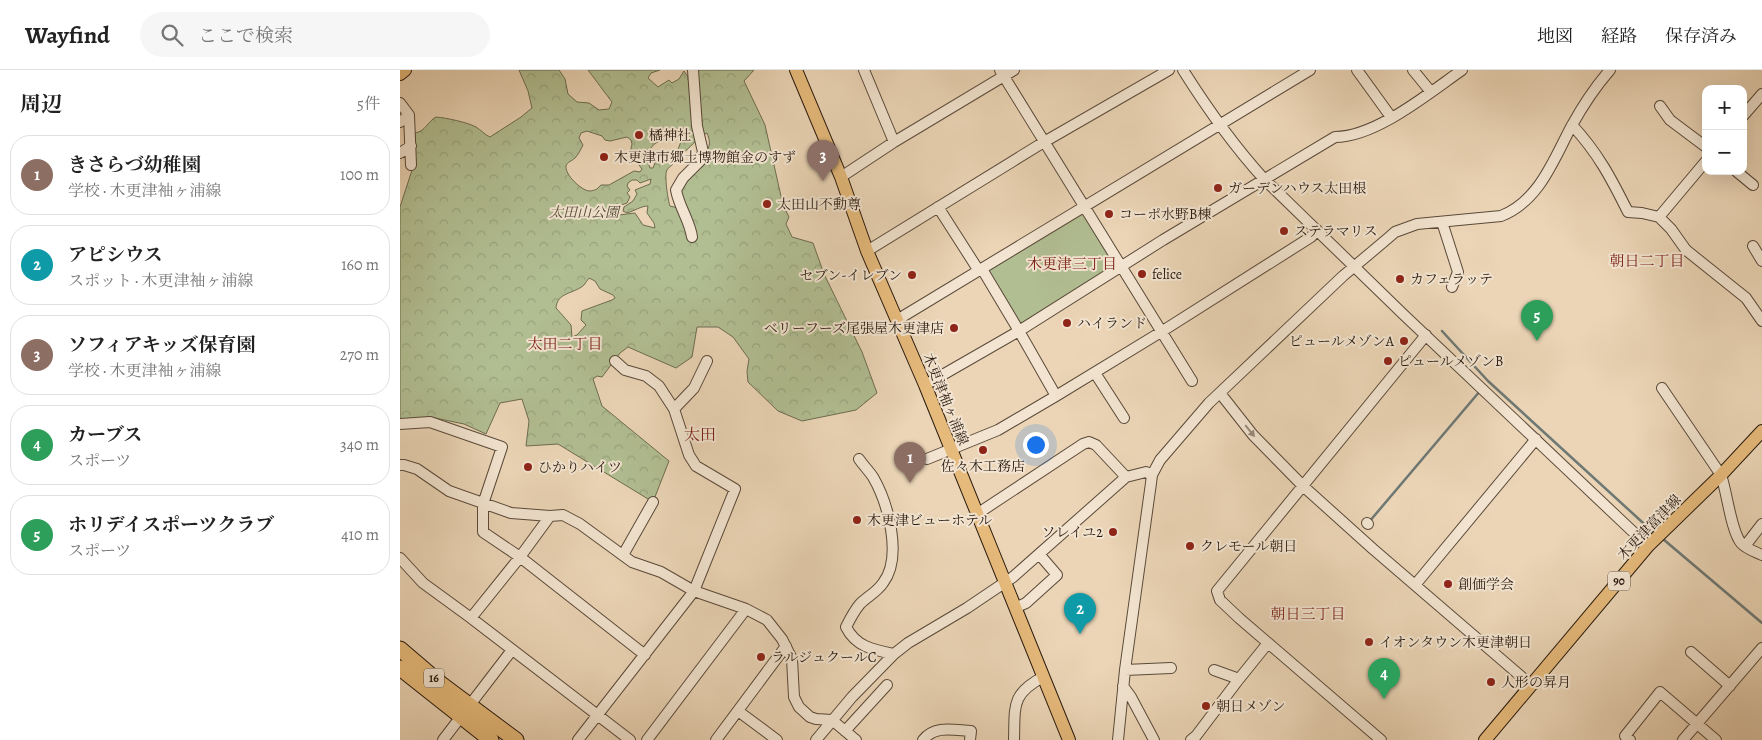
<!DOCTYPE html>
<html lang="ja">
<head>
<meta charset="utf-8">
<style>
	:root { --surface:#fff; --page:#f6f6f6; --text:#222; --muted:#767676; --line:#e0e0e0; --accent:#7c3aed }
	body { margin:0; font-family:Alegreya,"Noto Serif JP",serif; background:var(--page); color:var(--text) }
	.controls { position:absolute; right:15px; top:15px; display:grid; overflow:hidden; border-radius:10px; box-shadow:0 5px 20px #0002 }
	.controls button { width:45px; height:45px; display:grid; place-items:center; padding:0; border:0; border-bottom:1px solid var(--line); background:var(--surface); color:var(--text); font:25px sans-serif }
	.you { position:absolute; left:635px; top:374px; width:18px; height:18px; margin:-12px; border:4px solid #fff; border-radius:50%; background:#1a73e8; box-shadow:0 0 0 8px #1a73e833 }
	.badge { display:grid; place-items:center; width:32px; height:32px; border-radius:50%; background:var(--accent); color:#fff; font-size:16px; font-weight:700 }
	.pin { position:absolute; translate:-50% -41px; filter:drop-shadow(0 1px 2px #0008) }
	.pin::after { content:''; position:absolute; top:26px; width:18px; height:15px; background:inherit; clip-path:polygon(0 0,100% 0,50% 100%) }
	.list { margin:0; padding:0; list-style:none }
	h2 { display:flex; justify-content:space-between; align-items:center; height:65px; margin:0; padding:0 20px; font-size:21px }
	h2 small { font-size:16px; font-weight:400; color:var(--muted) }
	.list li { display:grid; grid-template-columns:32px 1fr auto; gap:15px; align-items:center; box-sizing:border-box; height:80px; margin:0 10px 10px; padding:0 10px; border:1px solid var(--line); border-radius:20px }
	.list b { display:block; font-size:19px; white-space:nowrap }
	.list p { margin:0; font-size:16px; white-space:nowrap; color:var(--muted) }
	.list em { font-size:16px; font-style:normal; color:var(--muted) }
	.icon { flex:none; width:28px; height:28px; fill:none; stroke:currentColor; stroke-width:2; stroke-linecap:round; stroke-linejoin:round }
	.map { position:relative; flex:none; width:1362px; height:670px; overflow:hidden }
	header { display:flex; align-items:center; gap:30px; box-sizing:border-box; height:70px; padding:0 25px; background:var(--surface); border-bottom:1px solid var(--line) }
	header strong { font-size:24px }
	nav { display:flex; gap:28px; margin-inline-start:auto; font-size:18px }
	.search { width:350px; height:45px; background:var(--page); display:flex; align-items:center; gap:12px; box-sizing:border-box; padding:0 18px; border-radius:28px; color:var(--muted); font-size:19px }
	main { display:flex }
	aside { flex:1; background:var(--surface) }
	.map>svg:first-child { display:block }
	.green { fill:#b1be92; stroke:#6d6c50 }
	.forest { fill:url(#forest-crowns); stroke:#6d6c50; fill-rule:evenodd }
	.lines { fill:none; stroke-linecap:round; stroke-linejoin:round }
	.stream { stroke:#6e7874; stroke-width:2.5 }
	.minor-casing { stroke:#5a4939; stroke-width:12 }
	.major-casing { stroke:#291a0f; stroke-width:14 }
	.highway-casing { stroke:#291a0f; stroke-width:17 }
	.minor { stroke:#f2e4d0; stroke-width:10 }
	.major { stroke:#e6ba7b; stroke-width:12 }
	.highway { stroke:#e6ba7b; stroke-width:15 }
	.oneway { fill:#988979 }
	.poi-dot { fill:#8f2418; stroke:#f2e4d0; stroke-width:2 }
	.labels { text-anchor:middle; stroke-width:4; stroke-linejoin:round; paint-order:stroke }
	.shield { fill:#f2e4d0; stroke:#655749; stroke-width:1 }
	.shield-label { font-size:12px; font-weight:bold; fill:#291a0f }
	.poi-label { font-size:14px; fill:#291a0f; stroke:#f2e4d0; text-anchor:start }
	.park-label { font-size:14px; font-style:italic; fill:#524b36; stroke:#f2e4d0 }
	.street-label { font-size:14px; fill:#291a0f; stroke:#f2e4d0 }
	.neighbourhood-label { font-size:15px; fill:#7a1f14; stroke:#f2e4d0 }
	.quarter-label { font-size:16px; fill:#7a1f14; stroke:#f2e4d0 }
</style>
</head>
<body>
<header>
<strong>Wayfind</strong>
<div class="search"><svg class="icon" aria-label="search" viewBox="0 0 24 24"><circle cx="10" cy="10" r="6"/><path d="M15 15l6 6"/></svg>ここで検索</div>
<nav><a>地図</a><a>経路</a><a>保存済み</a></nav>
</header>
<main>
<aside>
<h2>周辺<small>5件</small></h2>
<ul class="list">
<li><span class="badge" style="background:#8d6e63">1</span><div><b>きさらづ幼稚園</b><p>学校 · 木更津袖ヶ浦線</p></div><em>100 m</em></li>
<li><span class="badge" style="background:#0f9aa8">2</span><div><b>アピシウス</b><p>スポット · 木更津袖ヶ浦線</p></div><em>160 m</em></li>
<li><span class="badge" style="background:#8d6e63">3</span><div><b>ソフィアキッズ保育園</b><p>学校 · 木更津袖ヶ浦線</p></div><em>270 m</em></li>
<li><span class="badge" style="background:#2e9e5b">4</span><div><b>カーブス</b><p>スポーツ</p></div><em>340 m</em></li>
<li><span class="badge" style="background:#2e9e5b">5</span><div><b>ホリデイスポーツクラブ</b><p>スポーツ</p></div><em>410 m</em></li>
</ul>
</aside>
<div class="map">
<svg width="1362" height="670" viewBox="0 0 1362 670">
	<defs>
		<pattern id="forest-crowns" width="20" height="18" patternUnits="userSpaceOnUse" patternTransform="scale(1.25)"><rect width="20" height="18" fill="#b1be92"/><path d="M2 6a3 3 0 1 1 6 0M12 15a3 3 0 1 1 6 0" fill="none" stroke="#98a37d"/></pattern>
	</defs>
	<rect width="100%" height="100%" fill="#ebd5b6"/>
	<filter id="stains"><feTurbulence type="fractalNoise" baseFrequency=".004" numOctaves="4"/><feColorMatrix values="0 0 0 0 .2 0 0 0 0 .09 0 0 0 0 .02 0 0 0 .5 -.17"/></filter>
	<radialGradient id="worn" r=".72"><stop offset=".6" stop-color="#630" stop-opacity="0"/><stop offset="1" stop-color="#630" stop-opacity=".3"/></radialGradient>
	<path class="green" d="M682 143 684 144 714 192 713 197 620 254 588 201Z"/>
	<path class="forest" d="M119 0H159L165 9 168 24 177 32 189 33 199 40 209 39 212 32 188 0H260L251 3 248 8 258 17 269 10 272 13 279 9 284 1 288 7V10L290 9V0H354L344 11 365 55 383 135 389 147 386 154 392 167 413 173 424 204 462 282 477 323 456 340 402 351 378 341 348 312 347 301 349 289 333 267 318 257H297L292 287 276 298 228 277 220 283 202 307 197 306 193 309 202 336 269 391 253 432 158 374 126 376 129 351 122 329 100 333 86 364 64 354 30 347 0 350V137L13 97 15 63C26 61 27 52 36 47 47 48 66 52 76 57 81 60 85 65 90 67L121 47 132 38 128 21ZM187 61 202 66 205 70 210 71 227 67 231 70 232 74 230 83 242 99 240 102 234 101 209 115H201L197 119C195 120 192 121 189 121 181 120 165 105 166 96 167 92 172 91 175 88 178 85 181 79 183 75L179 68 181 63ZM307 63C310 70 311 77 305 82L279 121 278 138 270 136C268 131 264 104 267 100 270 95 275 95 276 88L274 85 257 88 253 98H250C241 76 261 68 278 65L282 69 277 82 280 85C290 79 296 68 307 63ZM251 109 250 114 235 120 237 124 233 131 224 137 223 141 227 143C234 141 241 136 248 136L247 143 254 153 255 158 243 155 235 143 219 145 213 142V138L216 134 221 135 227 133 230 127 227 123 230 120 227 116 228 113 232 110H237L240 113ZM189 208 195 211 200 219 213 225 215 228 212 230 182 241 181 250 186 255 177 265 172 267 171 255 156 238C157 222 174 224 184 215 186 213 187 210 189 208Z"/>
	<g class="lines">
		<path class="stream" d="M1042 261 1088 311 1253 462
			M969 452 1080 321
			M1263 469 1362 553"/>
		<defs>
			<path id="minor" d="M464 0 494 72
				M600 0 792 311
				M783 0C807 38 833 75 864 109L1004 245 1248 476
				M957 0 991 47
				M1013 0 1031 22
				M0 33 9 45 0 52
				M1260 36 1270 50 1306 77
				M9 45 11 95
				M1343 46 1362 24
				M1172 55C1198 83 1211 108 1228 142L1242 143 1259 147 1271 159 1286 180 1346 228 1362 251
				M0 83 11 76
				M1336 101 1353 115
				M441 107 494 72 614 0
				M538 137 579 201
				M1259 147 1306 91
				M1042 152 1058 202 1052 217
				M292 167C290 151 279 137 276 120L283 108 300 91 303 82 297 56 293 0
				M1353 176 1362 191
				M467 181 644 72 769 0
				M582 199 619 261 656 326
				M497 250 910 0
				M695 303 724 348
				M525 315 619 261 763 170 935 67C976 67 1029 23 1062 0
				M1262 318 1321 405C1327 422 1331 461 1341 473 1346 479 1356 482 1362 485
				M820 323 853 365 903 416 973 479 1131 615
				M274 339 294 318 307 291
				M0 354 30 352 102 377 83 434V462L120 487 245 585
				M459 389C463 395 469 401 473 407 488 433 503 487 483 513 477 522 467 527 460 534 454 541 450 549 446 557 456 577 474 580 494 584
				M527 389 598 360 656 326 761 262 911 167 917 160
				M0 395H4L17 399 49 421 111 443 150 446 163 445 180 454 232 492 261 502 294 521 346 539 367 550 382 569 392 589 394 627 399 637 410 647 416 649 432 650 456 670
				M577 444 683 374 689 372 696 375 726 407
				M967 453 968 454
				M1345 476 1362 454
				M223 485 253 432
				M0 488 23 513 71 548 230 670
				M1015 515 1136 369
				M615 538 626 533 657 505 639 484
				M71 548 120 487 150 446
				M1291 582 1330 616
				M725 600 771 598
				M814 600 839 609
				M723 616 731 627 754 670
				M338 641 377 670
				M445 661 487 615
				M43 670 112 580
				M178 670 294 521 335 419 296 396 289 385 274 339 259 316 246 306 225 300 215 291
				M247 670 346 539
				M316 670 386 576
				M416 670 452 627 494 584 508 573 567 538 613 507 726 407 746 402 752 405
				M523 670C535 655 553 660 571 661L570 670
				M614 670C615 636 611 624 643 607
				M718 670 725 600 751 413 752 405 760 390 809 333 943 206 987 169 995 162 1017 154 1101 146C1139 131 1153 91 1171 57 1182 37 1195 17 1210 0
				M791 670 796 666 839 609 868 573
				M981 670 839 548 820 530 817 521 1026 265
				M1230 670 1225 666 1260 622 1316 670
				M1283 670 1362 578"/>
			<path id="major" d="M396 0 441 107 467 181 525 315 669 670
				M0 4 5 0
				M1085 670 1248 476 1321 405 1362 361"/>
			<path id="highway" d="M0 579 41 614 116 670
				M0 598 91 670"/>
		</defs>
		<use href="#minor" class="minor-casing"/>
		<use href="#major" class="major-casing"/>
		<use href="#highway" class="highway-casing"/>
		<use href="#minor" class="minor"/>
		<use href="#major" class="major"/>
		<use href="#highway" class="highway"/>
	</g>
	<defs><path id="oneway-solid" d="M-6-.8H1V-3.2L6.5 0L1 3.2V.8H-6Z" transform="scale(1.25)"/></defs>
	<use class="oneway" href="#oneway-solid" transform="translate(850 361) rotate(51)"/>
	<g class="poi-dot">
		<circle cx="239" cy="65" r="5"/>
		<circle cx="204" cy="87" r="5"/>
		<circle cx="818" cy="118" r="5"/>
		<circle cx="367" cy="134" r="5"/>
		<circle cx="709" cy="144" r="5"/>
		<circle cx="884" cy="161" r="5"/>
		<circle cx="742" cy="204" r="5"/>
		<circle cx="512" cy="205" r="5"/>
		<circle cx="1000" cy="209" r="5"/>
		<circle cx="667" cy="253" r="5"/>
		<circle cx="554" cy="258" r="5"/>
		<circle cx="1004" cy="271" r="5"/>
		<circle cx="988" cy="291" r="5"/>
		<circle cx="583" cy="380" r="5"/>
		<circle cx="128" cy="397" r="5"/>
		<circle cx="457" cy="450" r="5"/>
		<circle cx="713" cy="462" r="5"/>
		<circle cx="790" cy="476" r="5"/>
		<circle cx="1048" cy="514" r="5"/>
		<circle cx="969" cy="572" r="5"/>
		<circle cx="361" cy="587" r="5"/>
		<circle cx="1091" cy="612" r="5"/>
		<circle cx="806" cy="636" r="5"/>
	</g>
	<g class="labels">
		<g class="shield">
			<rect x="1208" y="501.5" width="22" height="19" rx="4"/>
			<rect x="24" y="598.5" width="20" height="19" rx="4"/>
		</g>
		<g class="shield-label">
			<text x="1219" y="515">90</text>
			<text x="34" y="612">16</text>
		</g>
		<g class="poi-label">
			<text x="249" y="70">橘神社</text>
			<text x="214" y="92">木更津市郷土博物館金のすず</text>
			<text x="828" y="123">ガーデンハウス太田根</text>
			<text x="377" y="139">太田山不動尊</text>
			<text x="719" y="149">コーポ水野B棟</text>
			<text x="894" y="166">ステラマリス</text>
			<text x="752" y="209">felice</text>
			<text x="502" y="210" text-anchor="end">セブン-イレブン</text>
			<text x="1010" y="214">カフェラッテ</text>
			<text x="677" y="258">ハイランド</text>
			<text x="544" y="263" text-anchor="end">ベリーフーズ尾張屋木更津店</text>
			<text x="994" y="276" text-anchor="end">ピュールメゾンA</text>
			<text x="998" y="296">ピュールメゾンB</text>
			<text x="583" y="401" text-anchor="middle">佐々木工務店</text>
			<text x="138" y="402">ひかりハイツ</text>
			<text x="467" y="455">木更津ビューホテル</text>
			<text x="703" y="467" text-anchor="end">ソレイユ2</text>
			<text x="800" y="481">クレモール朝日</text>
			<text x="1058" y="519">創価学会</text>
			<text x="979" y="577">イオンタウン木更津朝日</text>
			<text x="371" y="592">ラルジュクールC</text>
			<text x="1101" y="617">人形の昇月</text>
			<text x="816" y="641">朝日メゾン</text>
		</g>
		<g class="park-label">
			<text x="184" y="147">太田山公園</text>
		</g>
		<g class="street-label">
			<text transform="translate(546 329) rotate(68)" y="5">木更津袖ヶ浦線</text>
			<text transform="translate(1249 457) rotate(-46)" y="5">木更津富津線</text>
		</g>
		<g class="neighbourhood-label">
			<text x="1247" y="196">朝日二丁目</text>
			<text x="672" y="199">木更津三丁目</text>
			<text x="165" y="279">太田二丁目</text>
			<text x="908" y="549">朝日三丁目</text>
		</g>
		<g class="quarter-label">
			<text x="300" y="370">太田</text>
		</g>
	</g>
	<rect width="100%" height="100%" filter="url(#stains)"/>
	<rect width="100%" height="100%" fill="url(#worn)"/>
</svg>
<div class="controls">
<button>+</button>
<button>−</button>
</div>
<div class="you"></div>
<div class="pin badge" style="left:510px;top:413px;background:#8d6e63">1</div>
<div class="pin badge" style="left:680px;top:564px;background:#0f9aa8">2</div>
<div class="pin badge" style="left:423px;top:111px;background:#8d6e63">3</div>
<div class="pin badge" style="left:984px;top:629px;background:#2e9e5b">4</div>
<div class="pin badge" style="left:1137px;top:271px;background:#2e9e5b">5</div>
</div>
</main>
</body>
</html>
